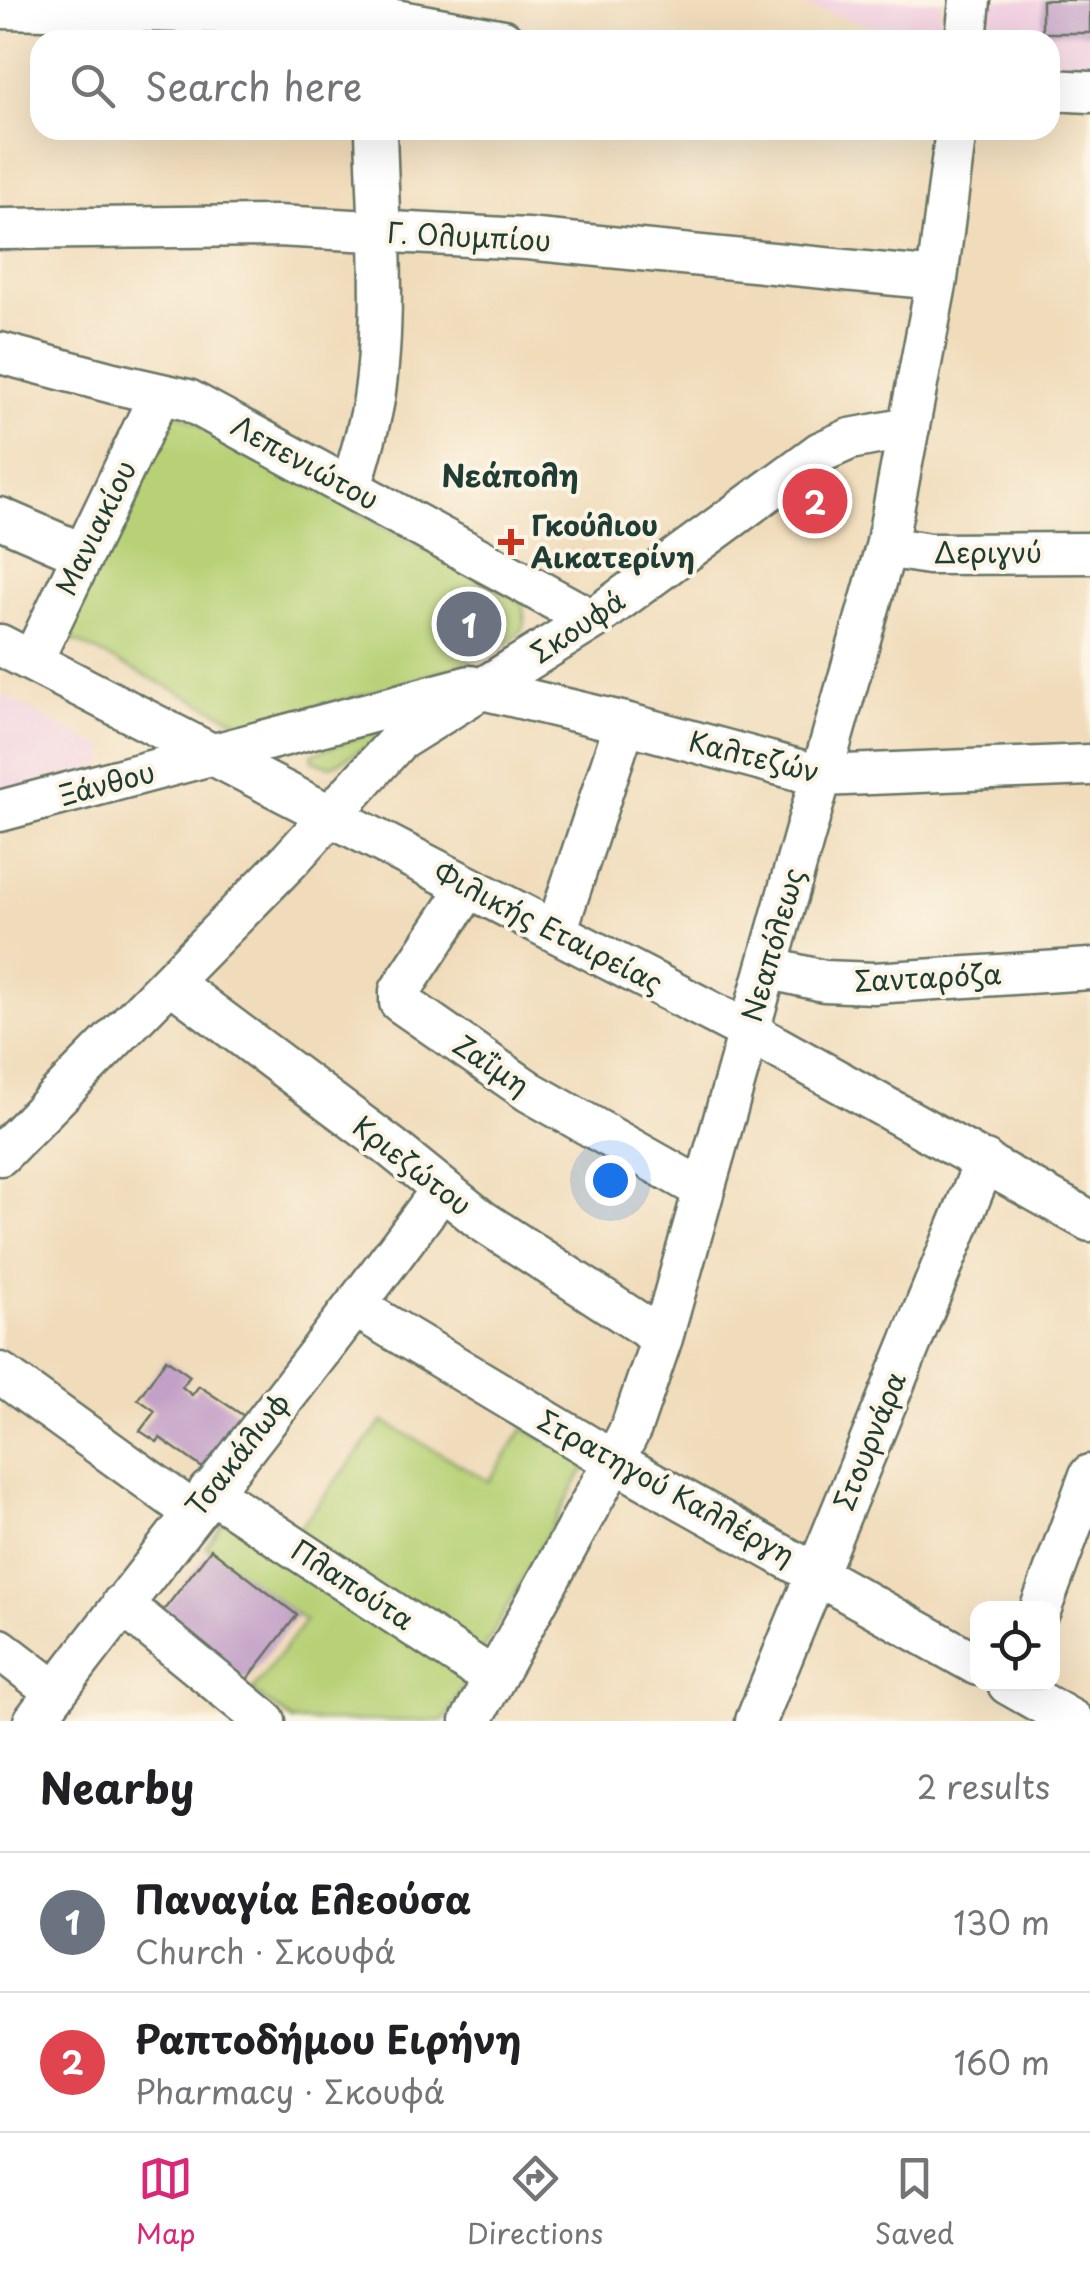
<!DOCTYPE html>
<html lang="en">
<head>
<meta charset="utf-8">
<style>
	:root { --surface:#fff; --page:#f2f2f2; --text:#202124; --muted:#757577; --line:#e0e0e0; --accent:#db2777 }
	body { margin:0; font-family:"Playpen Sans",sans-serif; background:var(--page); color:var(--text) }
	.controls { position:absolute; right:30px; bottom:30px; display:grid; overflow:hidden; border-radius:20px; box-shadow:0 10px 40px #0002 }
	.controls button { width:90px; height:90px; display:grid; place-items:center; padding:0; border:0; border-bottom:2px solid var(--line); background:var(--surface); color:var(--text); font:50px sans-serif }
	.you { position:absolute; left:610px; top:1180px; width:35px; height:35px; margin:-25px; border:8px solid #fff; border-radius:50%; background:#1a73e8; box-shadow:0 0 0 15px #1a73e833 }
	.badge { display:grid; place-items:center; width:65px; height:65px; border-radius:50%; background:var(--accent); color:#fff; font-size:32px; font-weight:700 }
	.pin { position:absolute; translate:-50% -50%; border:5px solid #fff; box-shadow:0 2px 10px #0006 }
	.list { margin:0; padding:0; list-style:none }
	h2 { display:flex; justify-content:space-between; align-items:center; height:130px; margin:0; padding:0 40px; font-size:42px }
	h2 small { font-size:32px; font-weight:400; color:var(--muted) }
	.list li { display:grid; grid-template-columns:65px 1fr auto; gap:30px; align-items:center; box-sizing:border-box; height:140px; padding:0 40px; border-top:2px solid var(--line) }
	.list b { display:block; font-size:38px; white-space:nowrap }
	.list p { margin:0; font-size:32px; white-space:nowrap; color:var(--muted) }
	.list em { font-size:32px; font-style:normal; color:var(--muted) }
	.icon { flex:none; width:55px; height:55px; fill:none; stroke:currentColor; stroke-width:2; stroke-linecap:round; stroke-linejoin:round }
	.map { position:relative; flex:none; width:1090px; height:1721px; overflow:hidden }
	.search { position:absolute; background:var(--surface); box-shadow:0 10px 40px #0002; left:30px; right:30px; top:30px; height:110px; display:flex; align-items:center; gap:25px; box-sizing:border-box; padding:0 35px; border-radius:30px; color:var(--muted); font-size:38px }
	.sheet { height:410px; background:var(--surface) }
	nav { display:flex; justify-content:space-around; align-items:center; box-sizing:border-box; height:140px; border-top:2px solid var(--line); background:var(--surface); font-size:28px; color:var(--muted) }
	nav a { display:grid; justify-items:center; gap:5px }
	nav .on { color:var(--accent) }
	.map>svg:first-child { display:block }
	.built { fill:#f2cfe2 }
	.green { fill:#b8d177; stroke:#6c8756; stroke-width:2.5 }
	.building { fill:#c2a0c7 }
	.lines { fill:none; stroke-linecap:round; stroke-linejoin:round }
	.minor-casing { stroke:#687463; stroke-width:45 }
	.minor { stroke:#fff; stroke-width:40 }
	.poi-dot { fill:#c8321e; stroke:#fcf5e5; stroke-width:4 }
	.labels { text-anchor:middle; stroke-width:8; stroke-linejoin:round; paint-order:stroke }
	.street-label { font-size:28px; fill:#1f3d34; stroke:#fcf5e5 }
	.poi-label { font-size:28px; font-weight:bold; fill:#1f3d34; stroke:#fcf5e5; text-anchor:start }
	.neighbourhood-label { font-size:30px; font-weight:bold; fill:#1f3d34; stroke:#fcf5e5 }
</style>
</head>
<body>
<div class="map">
<svg width="1090" height="1721" viewBox="0 0 1090 1721">
	<rect width="100%" height="100%" fill="#fcf5e5"/>
	<filter id="ink" filterUnits="userSpaceOnUse"><feTurbulence type="fractalNoise" baseFrequency=".01" numOctaves="2"/><feDisplacementMap in="SourceGraphic" scale="20" xChannelSelector="R" yChannelSelector="G"/><feConvolveMatrix kernelMatrix="1 2 1 2 8 2 1 2 1" color-interpolation-filters="sRGB"/></filter>
	<filter id="wash" filterUnits="userSpaceOnUse"><feTurbulence type="fractalNoise" baseFrequency=".0048" numOctaves="4" result="noise"/><feDisplacementMap in="SourceGraphic" scale="40" xChannelSelector="R" yChannelSelector="G"/><feGaussianBlur stdDeviation="2.25" result="paint"/><feColorMatrix in="noise" values="0 0 0 0 0 0 0 0 0 0 0 0 0 0 0 0 0 1.4 0 .05"/><feComposite in="paint" operator="in"/></filter>
	<g filter="url(#wash)">
		<rect width="100%" height="100%" fill="#f0dbba"/>
		<path class="built" d="M783 0H941L939 40H921Z
			M991 0H1090V80L1050 77V40H989Z
			M0 694 105 749 106 764 0 795Z"/>
		<path class="green" d="M172 409 522 603C524 613 527 624 519 633 491 668 298 711 246 725L65 636Z
			M389 726 390 733 336 764 329 766 313 760 312 754Z
			M383 1421 489 1481 524 1428 587 1463 444 1721H293L252 1691 305 1621 206 1547 227 1518 280 1553Z"/>
		<g id="blocks">
			<path class="building" d="M1042 0H1090V33H1042Z
				M166 1359 190 1376 182 1387 192 1395 199 1386 247 1418 207 1471 160 1438 157 1442 140 1431 155 1411 138 1399Z
				M211 1549 297 1615 246 1681 160 1615Z"/>
		</g>
	</g>
	<g filter="url(#ink)">
		<use href="#blocks" fill-opacity="0" stroke="#687463" stroke-width="2.5"/>
		<g class="lines">
			<defs>
				<path id="minor" d="M0 8 373 16 503 40
					M966 40 970 0
					M1050 90 1090 92
					M0 229 277 226 527 239 937 279
					M0 353 113 383 188 400 592 620
					M351 488C359 459 369 429 374 399 387 313 378 216 376 130
					M0 518 83 554
					M886 547 929 554 1090 553
					M0 645 748 1031 1090 1221
					M32 661 160 394
					M0 811 470 686 625 723 821 776 1090 765
					M469 887 400 991V1002L530 1092 702 1189
					M556 932 625 723
					M767 968 824 981 874 983 1090 969
					M170 982 392 1148 481 1220 662 1338
					M0 1155 290 860 398 741 592 620 821 452 850 439 909 428
					M356 1307 603 1455 978 1665
					M0 1373 193 1512
					M209 1491 494 1679
					M122 1604 265 1721
					M1041 1608 1090 1475
					M0 1649 56 1692
					M1008 1684 1073 1721
					M34 1721C168 1543 310 1370 442 1189
					M471 1721 614 1461 631 1428 662 1338 886 547 937 279 956 130
					M756 1721 985 1161"/>
			</defs>
			<use href="#minor" class="minor-casing"/>
			<use href="#minor" class="minor"/>
		</g>
	</g>
	<path class="poi-dot" d="M506 527h10v10h10v10h-10v10h-10v-10h-10v-10h10z"/>
	<g class="labels">
		<g class="street-label">
			<text transform="translate(469 237) rotate(3)" y="10">Γ. Ολυμπίου</text>
			<text transform="translate(305 463) rotate(29)" y="10">Λεπενιώτου</text>
			<text transform="translate(96 528) rotate(-64)" y="10">Μανιακίου</text>
			<text x="988" y="563">Δεριγνύ</text>
			<text transform="translate(578 627) rotate(-34)" y="10">Σκουφά</text>
			<text transform="translate(754 757) rotate(14)" y="10">Καλτεζών</text>
			<text transform="translate(107 784) rotate(-15)" y="10">Ξάνθου</text>
			<text transform="translate(548 928) rotate(27)" y="10">Φιλικής Εταιρείας</text>
			<text transform="translate(773 945) rotate(-74)" y="10">Νεαπόλεως</text>
			<text transform="translate(928 978) rotate(-3)" y="10">Σανταρόζα</text>
			<text transform="translate(491 1065) rotate(34)" y="10">Ζαΐμη</text>
			<text transform="translate(412 1166) rotate(38)" y="10">Κριεζώτου</text>
			<text transform="translate(870 1441) rotate(-68)" y="10">Στουρνάρα</text>
			<text transform="translate(238 1455) rotate(-52)" y="10">Τσακάλωφ</text>
			<text transform="translate(666 1488) rotate(29)" y="10">Στρατηγού Καλλέργη</text>
			<text transform="translate(352 1585) rotate(33)" y="10">Πλαπούτα</text>
		</g>
		<g class="poi-label">
			<text x="531" y="536">Γκούλιου<tspan x="531" dy="32">Αικατερίνη</tspan></text>
		</g>
		<g class="neighbourhood-label">
			<text x="510" y="487">Νεάπολη</text>
		</g>
	</g>
</svg>
<div class="controls">
<button><svg class="icon" aria-label="locate" viewBox="0 0 24 24"><circle cx="12" cy="12" r="6"/><path d="M12 2v4M12 18v4M2 12h4M18 12h4"/></svg></button>
</div>
<div class="you"></div>
<div class="pin badge" style="left:469px;top:624px;background:#6b7280">1</div>
<div class="pin badge" style="left:815px;top:501px;background:#e0444e">2</div>
<div class="search"><svg class="icon" aria-label="search" viewBox="0 0 24 24"><circle cx="10" cy="10" r="6"/><path d="M15 15l6 6"/></svg>Search here</div>
</div>
<section class="sheet">
<h2>Nearby<small>2 results</small></h2>
<ul class="list">
<li><span class="badge" style="background:#6b7280">1</span><div><b>Παναγία Ελεούσα</b><p>Church · Σκουφά</p></div><em>130 m</em></li>
<li><span class="badge" style="background:#e0444e">2</span><div><b>Ραπτοδήμου Ειρήνη</b><p>Pharmacy · Σκουφά</p></div><em>160 m</em></li>
</ul>
</section>
<nav>
<a class="on"><svg class="icon" aria-label="map" viewBox="0 0 24 24"><path d="M3 6l6-2 6 2 6-2v14l-6 2-6-2-6 2zM9 4v14M15 6v14"/></svg>Map</a>
<a><svg class="icon" aria-label="directions" viewBox="0 0 24 24"><path d="M12 3l9 9-9 9-9-9zM9 14v-3h6M13 9l2 2-2 2"/></svg>Directions</a>
<a><svg class="icon" aria-label="saved" viewBox="0 0 24 24"><path d="M7 4h10v16l-5-4-5 4z"/></svg>Saved</a>
</nav>
</body>
</html>
